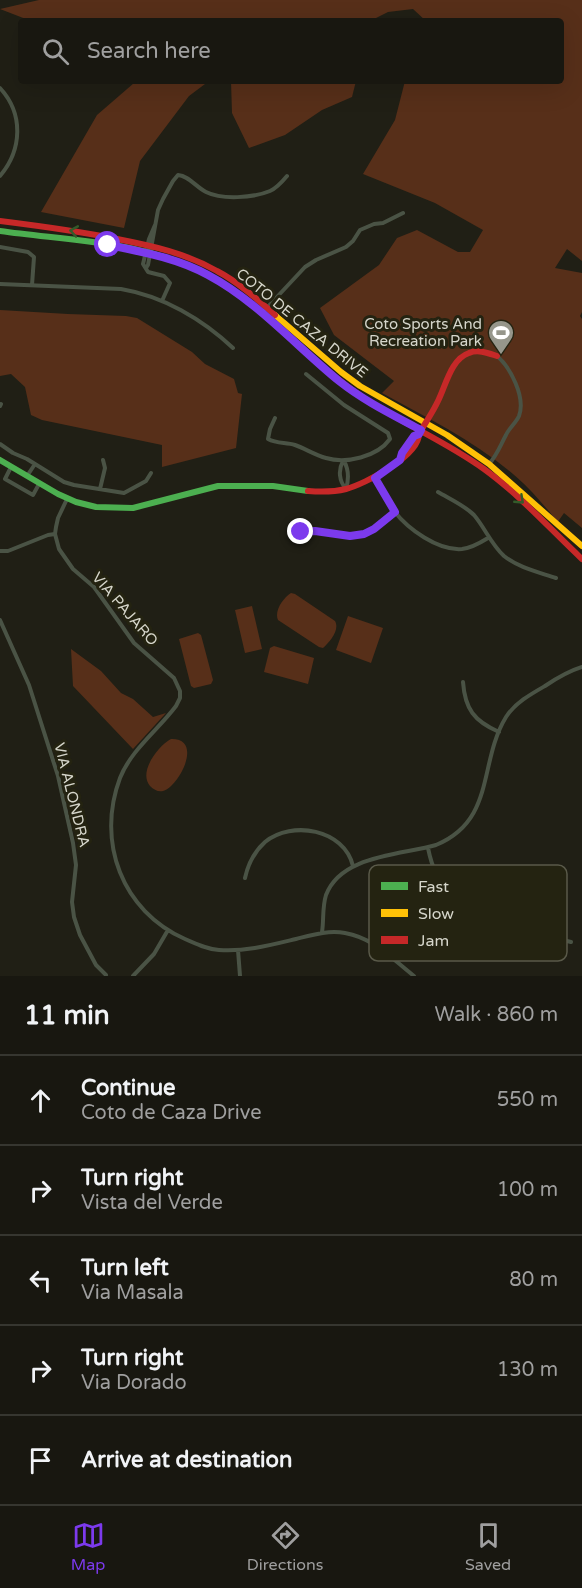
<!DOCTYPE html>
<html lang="en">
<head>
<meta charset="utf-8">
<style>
	:root { --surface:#181710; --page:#25241e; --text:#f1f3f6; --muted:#9f9f9f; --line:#363630; --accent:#7c3aed }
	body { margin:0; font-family:"Varela Round",sans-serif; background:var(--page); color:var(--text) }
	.stop { position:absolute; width:18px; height:18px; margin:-14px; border:4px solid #7c3aed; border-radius:50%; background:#fff }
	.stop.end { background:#7c3aed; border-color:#fff; box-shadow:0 2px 6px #0008 }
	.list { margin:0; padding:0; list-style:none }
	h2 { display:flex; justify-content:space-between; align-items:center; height:78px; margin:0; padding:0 24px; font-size:26px }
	h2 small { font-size:20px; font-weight:400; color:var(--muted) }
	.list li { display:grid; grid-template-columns:39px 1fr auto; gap:18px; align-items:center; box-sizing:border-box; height:90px; padding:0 24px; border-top:2px solid var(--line) }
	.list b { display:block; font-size:22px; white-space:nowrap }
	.list p { margin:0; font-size:20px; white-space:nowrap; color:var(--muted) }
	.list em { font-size:20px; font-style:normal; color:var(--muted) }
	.icon { flex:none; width:33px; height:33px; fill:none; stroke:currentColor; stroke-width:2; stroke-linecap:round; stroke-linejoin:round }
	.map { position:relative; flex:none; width:582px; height:976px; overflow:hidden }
	.search { position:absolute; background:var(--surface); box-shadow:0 6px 24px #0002; left:18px; right:18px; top:18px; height:66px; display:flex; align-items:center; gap:15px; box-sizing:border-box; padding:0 21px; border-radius:6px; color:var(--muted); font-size:22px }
	.sheet { height:528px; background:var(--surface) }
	nav { display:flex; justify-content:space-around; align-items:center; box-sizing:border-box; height:84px; border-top:2px solid var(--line); background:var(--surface); font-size:16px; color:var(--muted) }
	nav a { display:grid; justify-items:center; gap:3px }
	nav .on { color:var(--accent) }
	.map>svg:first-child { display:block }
	.green { fill:#572f19 }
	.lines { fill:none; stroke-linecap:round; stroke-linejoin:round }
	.street { stroke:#4a5345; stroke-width:4 }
	.fast { stroke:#4caf50; stroke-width:6 }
	.slow { stroke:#ffc107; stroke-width:6 }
	.jam { stroke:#c62828; stroke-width:6 }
	.oneway { stroke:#345b2a }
	.route { stroke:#7c3aed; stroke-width:8 }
	.labels { text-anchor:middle; stroke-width:6; stroke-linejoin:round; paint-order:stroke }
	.street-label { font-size:15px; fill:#d6d6cb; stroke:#242311 }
	.poi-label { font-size:15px; fill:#d6d6cb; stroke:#242311; text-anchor:end }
	.key { fill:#242311; stroke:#595949; stroke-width:1.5 }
	.key-label { font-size:16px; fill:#d6d6cb }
</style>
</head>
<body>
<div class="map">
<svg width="582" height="976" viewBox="0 0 582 976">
	<rect width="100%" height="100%" fill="#201f15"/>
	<path class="green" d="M39 0H582V261L567 249 555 268 582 273V312L580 316 582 319V528L564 513 557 523C553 515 546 508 540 501 498 452 438 424 382 393L394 381 334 335 320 308 379 265 397 238 417 230 458 252H470L483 230 435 203 363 174 395 120 405 81H561V21H426L413 9 388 12 376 18 374 21H31L0 9Z
		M132 81H209L189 96 140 161 124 228 41 212 97 115 134 83Z
		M231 81H356L352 97 322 110 285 135 249 148 232 113Z
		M0 310 68 314 126 316 137 318 192 352 205 364 234 379 238 393 242 394 236 448 162 467V445L42 420 31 415 25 387 11 374 0 376Z
		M291 593 295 594 335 621C340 630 330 642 323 648L319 647 278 620C274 611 283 598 291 593Z
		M252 606 262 649 245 653 235 610Z
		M348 616 383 628 371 663 336 650Z
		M198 633 201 635 213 680 211 684 194 688 191 686 179 639Z
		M274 646 314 658 308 684 264 672 270 648Z
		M71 649 101 671 121 693 133 699 153 717 166 713 133 749 73 686Z
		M171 739C204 738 179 787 163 791 158 792 154 790 150 786 138 772 158 746 171 739Z"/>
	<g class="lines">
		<path class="street" d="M0 88C24 114 22 150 0 176
			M155 225 149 239 143 264 148 272 164 276 170 283 162 301
			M0 247 28 252 34 257 32 285
			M146 268 148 265 158 210 163 199 173 181 178 175C189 176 196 187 206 192 222 200 253 198 270 191 277 188 282 182 287 176
			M0 284 121 289C163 296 202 319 233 348
			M262 313 305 267 316 260 346 247 353 241 360 230 374 224 383 223 403 213
			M0 406 1 404
			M275 418 270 429 268 439C277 444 286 442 295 445 306 449 315 455 326 458 346 464 377 457 390 439L388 433 344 405 306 374
			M0 444 13 453 27 459 64 482 74 485 124 493 146 481 151 473
			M343 461C338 470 339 481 346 489
			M344 461C349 470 349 479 346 489
			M489 464C497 455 500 446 506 435 509 428 516 423 519 416 526 397 510 367 497 356
			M11 467 5 479 33 495 39 484
			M27 476 35 464
			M375 478C381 489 386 501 394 511 408 529 438 551 462 549 471 548 480 543 488 538
			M100 489 105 468 103 460
			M438 492C450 499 464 505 474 515 485 528 491 544 504 556 519 568 538 572 556 578
			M67 499 58 518 56 527 55 534 59 549 73 569 94 587 134 643 174 678 180 691V698L176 706C158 730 131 750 120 778 96 842 122 911 185 939 196 944 207 949 219 950 245 952 271 945 296 939 312 935 328 930 345 933 374 938 392 959 414 976
			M301 532C319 531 332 536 349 536 368 536 382 524 395 512
			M0 551H8L48 535 55 534
			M0 620 29 685 58 776 73 843 76 865 72 902 74 917 80 935 96 965 106 975
			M463 682C465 709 474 721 499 732
			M428 848C432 868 438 882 454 895L531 932 571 942
			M245 878C248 864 254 852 265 842 292 820 344 829 353 866
			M322 932C324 920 322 908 326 895 341 855 401 855 436 845 496 820 478 763 506 717 515 703 531 694 545 686 557 678 569 671 582 667
			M238 950 240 976
			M133 976 154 954 168 930"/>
		<path class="fast" d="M0 231C69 241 149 241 211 277 243 295 271 320 298 345
			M0 460 58 494 76 502 96 507 133 508 218 486H273L308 491"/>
		<path class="slow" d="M275 315 341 372 360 386 447 435 489 464 582 546"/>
		<path class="jam" d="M0 221C40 226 78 231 117 239 153 246 185 253 217 271 238 282 257 299 275 315
			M298 345C323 367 349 390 378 407 413 428 451 445 484 469 520 495 550 529 582 559
			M400 460 410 441 419 434
			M308 491C320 492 334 492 346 489 365 484 419 456 419 434 425 423 433 412 438 401 446 385 451 359 469 353 478 349 488 353 497 356"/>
	</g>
	<defs><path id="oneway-chevron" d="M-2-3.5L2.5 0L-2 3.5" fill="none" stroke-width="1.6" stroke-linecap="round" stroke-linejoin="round" transform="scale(1.5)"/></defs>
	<g class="oneway">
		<use href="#oneway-chevron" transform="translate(74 231) rotate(-170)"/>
		<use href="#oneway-chevron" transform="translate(520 500) rotate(43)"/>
	</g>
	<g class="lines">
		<path class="route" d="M108 245C143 252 177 258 208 275 257 301 296 346 339 381 364 401 393 415 421 430L419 434 414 436 402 453 400 460 375 478 395 512 374 529 364 534 350 536 315 531 301 532"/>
	</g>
	<defs>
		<symbol id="stadium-pin" viewBox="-11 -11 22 30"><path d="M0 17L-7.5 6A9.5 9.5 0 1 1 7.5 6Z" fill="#96968b" stroke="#242311"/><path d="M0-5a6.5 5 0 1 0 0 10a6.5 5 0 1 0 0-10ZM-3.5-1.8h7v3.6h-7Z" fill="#fff"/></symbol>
	</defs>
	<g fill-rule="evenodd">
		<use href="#stadium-pin" x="486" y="318" width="30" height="40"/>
	</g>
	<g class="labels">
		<g class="street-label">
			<text transform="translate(302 323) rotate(39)" y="5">COTO DE CAZA DRIVE</text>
			<text transform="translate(125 609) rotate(49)" y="5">VIA PAJARO</text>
			<text transform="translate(72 795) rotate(76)" y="5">VIA ALONDRA</text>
		</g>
		<g class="poi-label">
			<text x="482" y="329">Coto Sports And<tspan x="482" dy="17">Recreation Park</tspan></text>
		</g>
	</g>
	<rect x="369" y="865" width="198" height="96" rx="9" class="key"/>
	<rect x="381" y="882" width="27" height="8" fill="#4caf50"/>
	<rect x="381" y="909" width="27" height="8" fill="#ffc107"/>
	<rect x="381" y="936" width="27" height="8" fill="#c62828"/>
	<g class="key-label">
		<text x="418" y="892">Fast</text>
		<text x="418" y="919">Slow</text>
		<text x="418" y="946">Jam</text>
	</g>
</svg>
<div class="stop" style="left:108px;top:245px"></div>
<div class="stop end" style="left:301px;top:532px"></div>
<div class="search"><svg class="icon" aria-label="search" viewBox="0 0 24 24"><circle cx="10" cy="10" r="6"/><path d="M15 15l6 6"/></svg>Search here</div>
</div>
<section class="sheet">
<h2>11 min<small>Walk · 860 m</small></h2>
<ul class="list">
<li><svg class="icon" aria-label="ahead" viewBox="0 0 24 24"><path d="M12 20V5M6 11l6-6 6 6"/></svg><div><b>Continue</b><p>Coto de Caza Drive</p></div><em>550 m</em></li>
<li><svg class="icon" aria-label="right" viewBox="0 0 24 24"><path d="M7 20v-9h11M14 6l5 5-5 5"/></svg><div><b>Turn right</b><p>Vista del Verde</p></div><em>100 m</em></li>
<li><svg class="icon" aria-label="left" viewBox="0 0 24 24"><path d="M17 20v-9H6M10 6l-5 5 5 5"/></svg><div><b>Turn left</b><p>Via Masala</p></div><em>80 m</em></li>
<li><svg class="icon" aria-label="right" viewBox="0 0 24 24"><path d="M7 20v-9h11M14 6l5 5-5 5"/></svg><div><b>Turn right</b><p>Via Dorado</p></div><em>130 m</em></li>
<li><svg class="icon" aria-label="arrive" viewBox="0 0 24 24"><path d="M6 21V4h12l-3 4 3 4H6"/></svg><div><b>Arrive at destination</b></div></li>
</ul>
</section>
<nav>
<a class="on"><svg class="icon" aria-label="map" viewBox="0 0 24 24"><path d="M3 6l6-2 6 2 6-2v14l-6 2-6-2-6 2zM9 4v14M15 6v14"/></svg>Map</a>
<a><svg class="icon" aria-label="directions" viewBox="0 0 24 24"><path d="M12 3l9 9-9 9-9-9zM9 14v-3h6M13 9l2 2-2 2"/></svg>Directions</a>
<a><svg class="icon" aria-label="saved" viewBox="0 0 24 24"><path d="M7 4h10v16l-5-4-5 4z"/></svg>Saved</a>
</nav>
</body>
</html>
